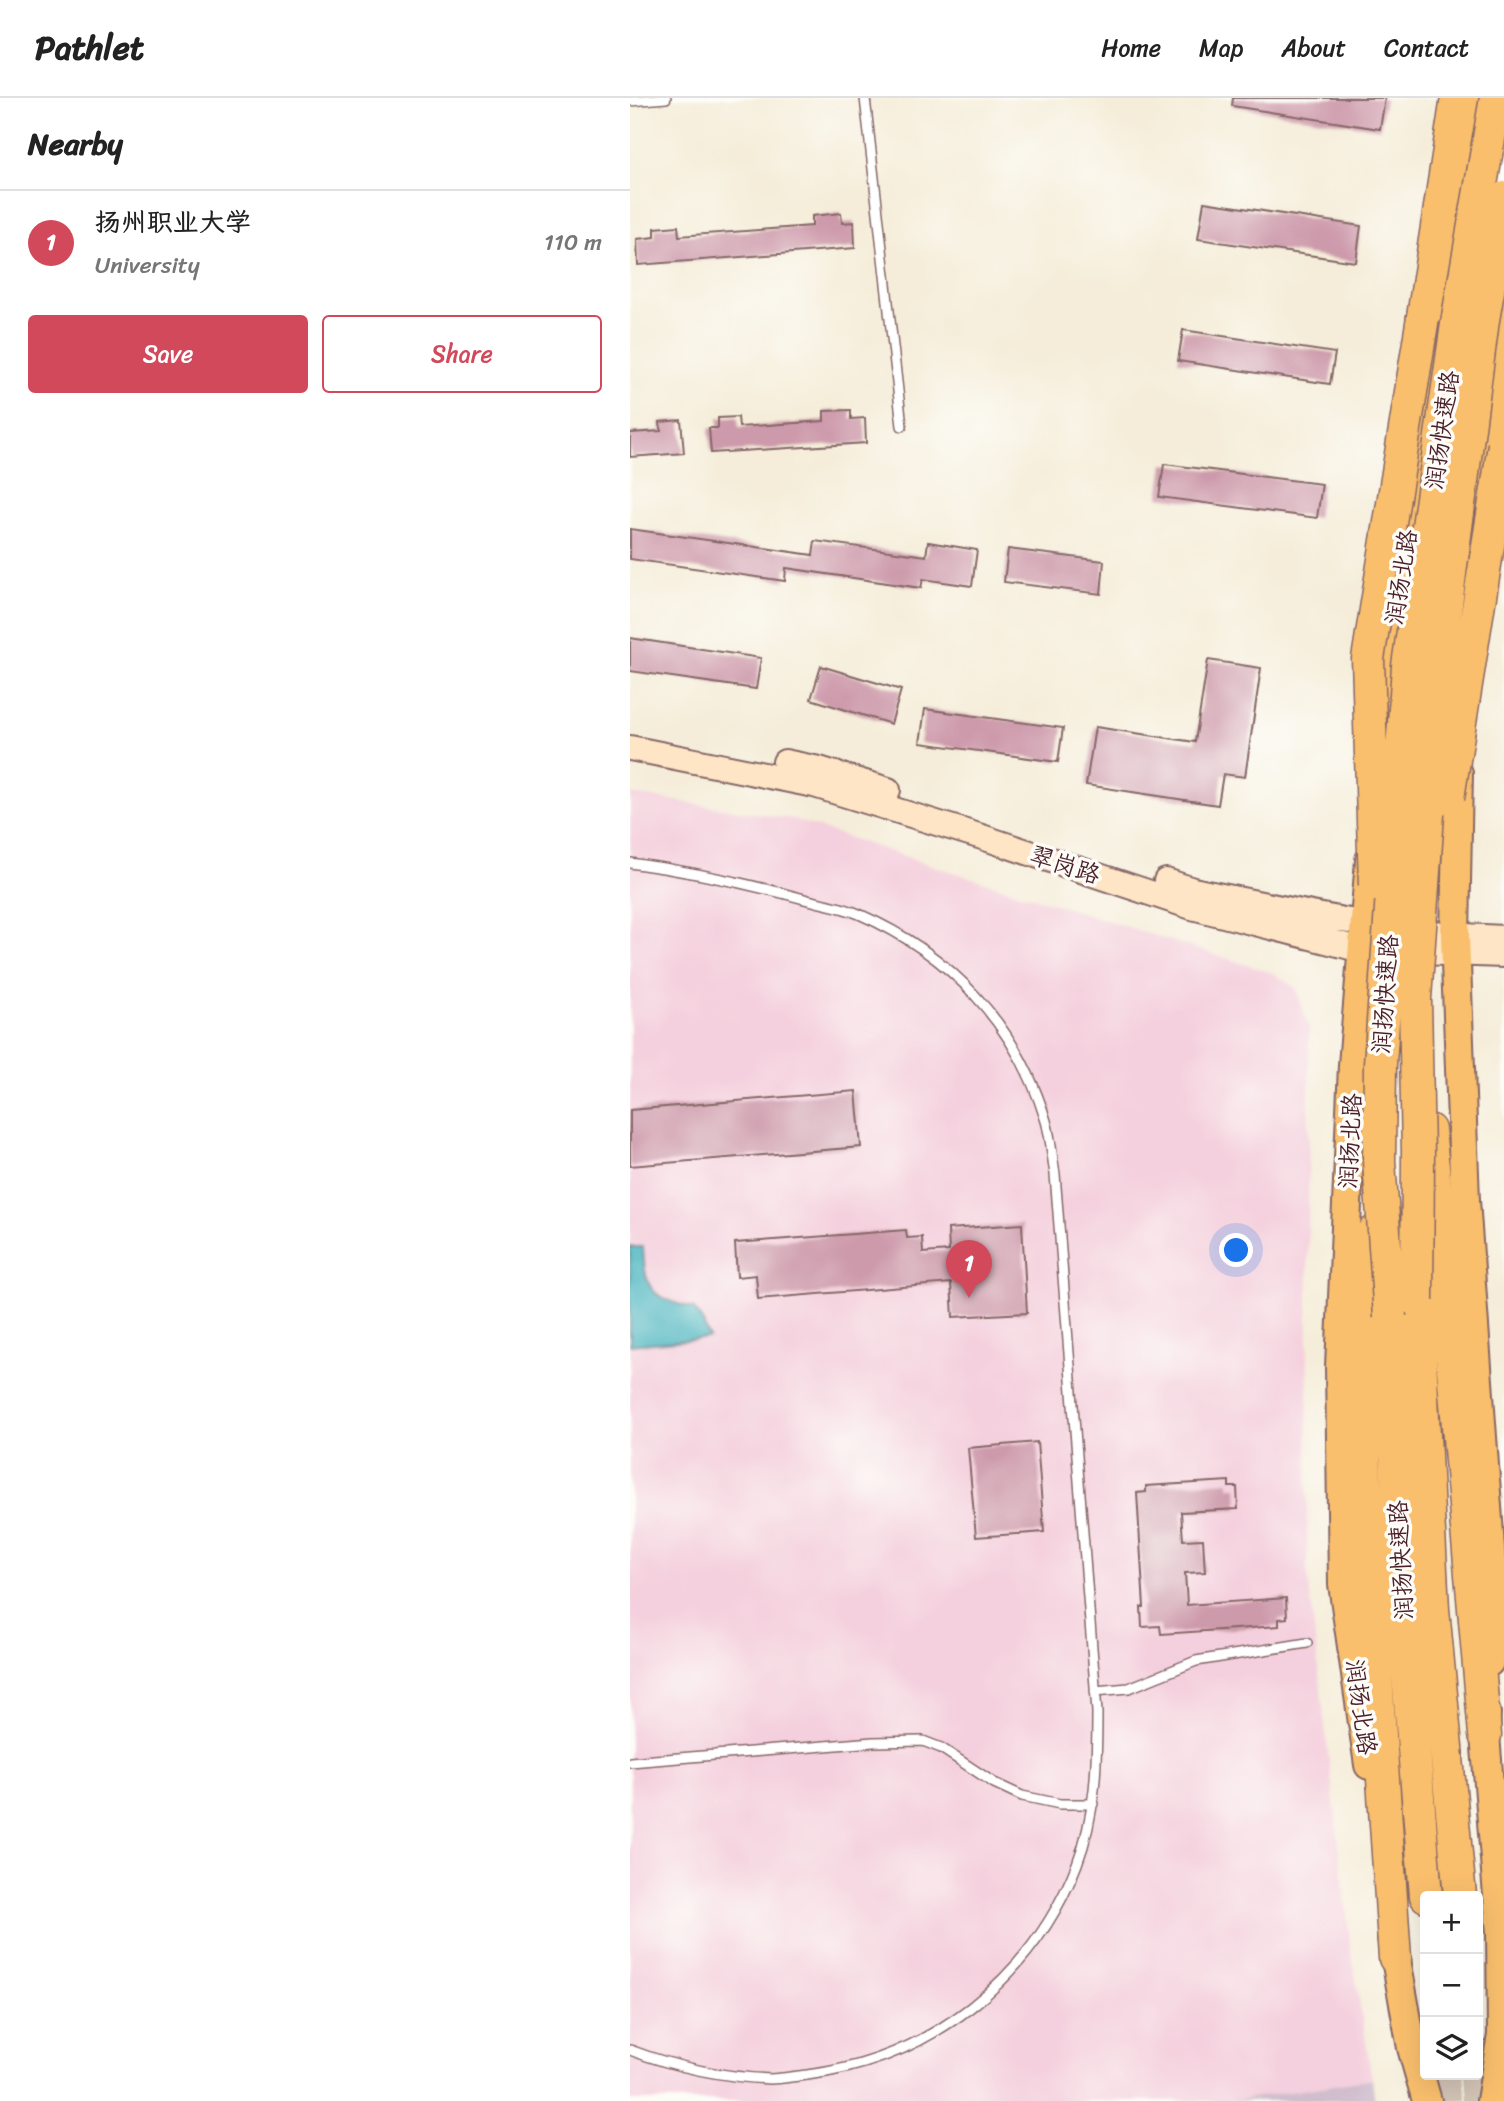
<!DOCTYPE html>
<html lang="en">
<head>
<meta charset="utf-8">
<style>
	:root { --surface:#fff; --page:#f6f6f6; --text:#222; --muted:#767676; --line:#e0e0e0; --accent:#d1495b }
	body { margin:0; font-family:Sriracha,"LXGW WenKai TC",sans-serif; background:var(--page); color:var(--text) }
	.controls { position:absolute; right:21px; bottom:21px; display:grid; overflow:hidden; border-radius:7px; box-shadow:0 7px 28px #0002 }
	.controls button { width:63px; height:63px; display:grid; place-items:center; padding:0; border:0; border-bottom:2px solid var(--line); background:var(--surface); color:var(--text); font:35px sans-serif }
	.you { position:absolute; left:607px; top:1153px; width:24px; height:24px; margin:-18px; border:5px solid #fff; border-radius:50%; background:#1a73e8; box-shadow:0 0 0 10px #1a73e833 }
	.badge { display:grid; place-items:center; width:46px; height:46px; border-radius:50%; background:var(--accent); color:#fff; font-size:23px; font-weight:700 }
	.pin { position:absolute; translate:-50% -58px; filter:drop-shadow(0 2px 4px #0008) }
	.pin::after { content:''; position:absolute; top:37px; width:24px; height:21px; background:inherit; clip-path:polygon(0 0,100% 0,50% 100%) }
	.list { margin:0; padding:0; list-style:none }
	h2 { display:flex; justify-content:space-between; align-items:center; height:91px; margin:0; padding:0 28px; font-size:30px }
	h2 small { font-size:23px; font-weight:400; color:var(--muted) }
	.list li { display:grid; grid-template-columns:46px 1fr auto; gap:21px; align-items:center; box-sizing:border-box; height:105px; padding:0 28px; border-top:2px solid var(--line) }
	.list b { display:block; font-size:26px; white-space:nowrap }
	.list p { margin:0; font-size:23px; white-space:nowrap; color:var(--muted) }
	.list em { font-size:23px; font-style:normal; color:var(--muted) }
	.actions { display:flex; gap:14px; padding:21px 28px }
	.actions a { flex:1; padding:16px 0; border:2px solid var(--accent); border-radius:7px; text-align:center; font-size:24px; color:var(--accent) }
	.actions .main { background:var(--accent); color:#fff }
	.icon { flex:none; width:38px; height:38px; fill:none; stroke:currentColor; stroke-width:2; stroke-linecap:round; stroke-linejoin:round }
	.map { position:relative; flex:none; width:874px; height:2003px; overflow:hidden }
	header { display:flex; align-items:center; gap:42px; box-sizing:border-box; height:98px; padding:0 35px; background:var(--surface); border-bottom:2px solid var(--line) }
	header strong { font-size:33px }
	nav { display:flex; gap:38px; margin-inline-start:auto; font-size:24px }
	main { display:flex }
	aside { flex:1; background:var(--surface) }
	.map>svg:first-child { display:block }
	.built { fill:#f4cfdd }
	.industrial { fill:#d0bdcd }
	.water { fill:#46b4c0; stroke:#486a76; stroke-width:2 }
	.building { fill:#cd9aab }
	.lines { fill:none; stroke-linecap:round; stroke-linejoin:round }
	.highway-tunnel { stroke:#d3c4b6; stroke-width:32; stroke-dasharray:32 16; stroke-linecap:butt }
	.lane-casing { stroke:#866768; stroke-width:12 }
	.secondary-casing { stroke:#866768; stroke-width:28 }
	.primary-casing { stroke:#866768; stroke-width:32 }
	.highway-casing { stroke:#866768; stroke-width:35 }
	.lane { stroke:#fff; stroke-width:9 }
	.secondary { stroke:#fde5c5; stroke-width:24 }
	.primary { stroke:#f9bf6d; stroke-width:28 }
	.highway { stroke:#f9bf6d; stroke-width:32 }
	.highway-bridge-casing { stroke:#866768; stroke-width:35; stroke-linecap:butt }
	.highway-bridge { stroke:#f9bf6d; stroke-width:32 }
	.labels { text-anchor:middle; stroke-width:7; stroke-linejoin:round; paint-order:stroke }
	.street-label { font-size:24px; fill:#4a1f2b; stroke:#fdfcf7 }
</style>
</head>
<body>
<header>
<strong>Pathlet</strong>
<nav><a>Home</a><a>Map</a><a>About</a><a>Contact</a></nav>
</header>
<main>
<aside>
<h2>Nearby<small></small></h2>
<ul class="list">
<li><span class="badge">1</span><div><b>扬州职业大学</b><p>University</p></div><em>110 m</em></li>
</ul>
<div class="actions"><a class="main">Save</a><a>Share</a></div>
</aside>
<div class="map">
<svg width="874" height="2003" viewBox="0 0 874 2003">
	<rect width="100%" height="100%" fill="#fdfcf7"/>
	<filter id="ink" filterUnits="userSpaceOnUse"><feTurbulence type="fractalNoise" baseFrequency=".0143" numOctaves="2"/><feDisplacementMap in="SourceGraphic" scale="14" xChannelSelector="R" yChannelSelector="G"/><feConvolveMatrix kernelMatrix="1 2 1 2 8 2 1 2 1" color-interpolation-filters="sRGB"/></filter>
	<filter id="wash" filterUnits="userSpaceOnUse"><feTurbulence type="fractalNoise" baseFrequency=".00686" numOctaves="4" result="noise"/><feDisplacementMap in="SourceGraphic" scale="28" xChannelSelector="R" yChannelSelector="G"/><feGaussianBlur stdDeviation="1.57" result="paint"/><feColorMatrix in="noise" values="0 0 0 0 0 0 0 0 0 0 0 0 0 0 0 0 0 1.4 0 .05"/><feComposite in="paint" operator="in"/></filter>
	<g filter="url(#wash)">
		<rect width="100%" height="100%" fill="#f5edd9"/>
		<path class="built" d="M0 696 163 721 301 767 643 875 666 890 679 929 677 1470 720 1844 742 1981 601 2003H0Z"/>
		<path class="industrial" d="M742 1981 745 2003H601Z"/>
		<path class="water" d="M0 1149H13C15 1195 21 1198 64 1211L73 1225 79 1240 0 1247Z"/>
		<g id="blocks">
			<path class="building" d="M603 0H755L750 31 602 8Z
				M574 104 731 128 726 164 568 141Z
				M211 115 212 125 224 124 225 150 8 167 7 141 25 139V130L48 128 49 138 182 128V118Z
				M553 232 705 255 700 286 548 263Z
				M221 312V321L235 320 236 345 81 355 79 330H88V320L108 319 109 329 194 323V313Z
				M51 322 54 355 0 359V335L31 333 30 324Z
				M534 366 692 386 687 420 529 399Z
				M0 431 183 457 185 443 296 458 298 444 347 452 342 488 293 481 291 490 156 470 155 483 0 461Z
				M378 451 474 463 471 496 374 484Z
				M0 540 131 560 126 591 0 573Z
				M578 562 631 570 615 679 593 676 588 707 456 687 465 629 565 644Z
				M191 568 271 592 261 626 181 601Z
				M295 611 433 630 428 664 290 645Z
				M226 993 231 1049 0 1068V1012Z
				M392 1126 397 1215 323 1219 321 1185 128 1201 126 1177 107 1179 105 1145 276 1132 277 1140 292 1139 293 1155 319 1153 318 1131Z
				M407 1344 414 1434 346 1439 338 1350Z
				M599 1383V1389H607L608 1411 551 1414 553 1442 573 1441 575 1474 555 1475 557 1507 656 1500 657 1520 649 1521V1528L531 1536 530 1528 512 1529 511 1509H514L507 1395 516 1394V1388Z"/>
		</g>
	</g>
	<g filter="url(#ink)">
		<use href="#blocks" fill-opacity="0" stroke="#866768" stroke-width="2"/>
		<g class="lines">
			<path class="highway-tunnel" d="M812 1977 814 2003
				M846 1977 848 2003"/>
			<defs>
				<path id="lane" d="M235 0 272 328
					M0 3 36 0
					M0 765C59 773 120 786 178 802 194 806 213 809 229 816 321 856 387 927 416 1023 421 1040 422 1059 425 1076L467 1614C467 1665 466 1717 447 1766 403 1881 299 1962 177 1977 165 1978 152 1981 140 1981 92 1979 45 1969 0 1952
					M465 1593 499 1590 566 1563 677 1545
					M0 1664 243 1644 293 1643 311 1650 364 1685 392 1698 430 1706H463"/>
				<path id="secondary" d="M0 650 184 687 352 739 562 809 732 852 874 857
					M155 664 189 671 258 692
					M536 783 563 792C667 813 768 837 874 840"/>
				<path id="primary" d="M846 429 874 211
					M752 634 758 560 845 0
					M828 675 825 839 835 1102 863 1492 859 1564
					M856 1615 855 1637 871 1835 872 1937 861 2003
					M739 1667 713 1486 710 1269 723 967 740 762
					M762 1839 782 1950 797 2003"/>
				<path id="highway" d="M793 219 827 0
					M799 1032 817 1202 855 1637
					M744 1134 738 1217 734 1361 742 1518 765 1860
					M787 1203 803 1511 830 1798
					M760 1219 773 1515 796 1798"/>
			</defs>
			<use href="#lane" class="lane-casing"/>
			<use href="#secondary" class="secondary-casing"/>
			<use href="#primary" class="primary-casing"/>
			<use href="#highway" class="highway-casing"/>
			<use href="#lane" class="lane"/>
			<use href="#secondary" class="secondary"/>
			<use href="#primary" class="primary"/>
			<use href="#highway" class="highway"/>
			<defs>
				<path id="highway-bridge" d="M818 700 874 347
					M745 787 738 561 793 219
					M787 1203 788 1057 785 901 809 560 853 222 874 100
					M760 1219 749 1063 750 966 778 568 828 219 866 0"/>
			</defs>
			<use href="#highway-bridge" class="highway-bridge-casing"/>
			<use href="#highway-bridge" class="highway-bridge"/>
		</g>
	</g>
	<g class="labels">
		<g class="street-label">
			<text transform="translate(812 332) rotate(-82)" y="8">润扬快速路</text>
			<text transform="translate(771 479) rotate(-81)" y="8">润扬北路</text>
			<text transform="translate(435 767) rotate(18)" y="8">翠岗路</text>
			<text transform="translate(755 896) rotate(-86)" y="8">润扬快速路</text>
			<text transform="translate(720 1043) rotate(-87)" y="8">润扬北路</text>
			<text transform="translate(771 1462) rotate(-93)" y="8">润扬快速路</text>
			<text transform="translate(731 1609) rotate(82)" y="8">润扬北路</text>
		</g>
	</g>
</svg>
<div class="controls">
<button>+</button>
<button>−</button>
<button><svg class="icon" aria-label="layers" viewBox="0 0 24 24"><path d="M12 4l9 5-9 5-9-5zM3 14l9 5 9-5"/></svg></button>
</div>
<div class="you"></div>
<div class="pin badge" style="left:339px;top:1200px">1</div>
</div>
</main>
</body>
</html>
